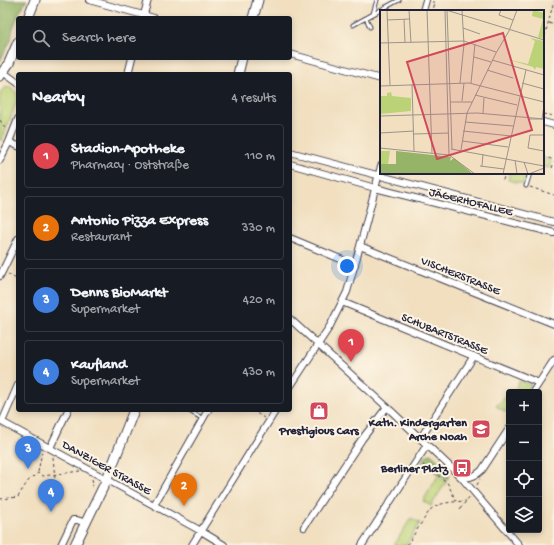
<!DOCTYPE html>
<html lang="en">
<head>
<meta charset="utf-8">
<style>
	:root { --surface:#171b24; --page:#20242c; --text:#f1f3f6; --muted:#9ea1a6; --line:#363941; --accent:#d1495b }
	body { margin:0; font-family:"Gochi Hand",sans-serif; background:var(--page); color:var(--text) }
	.controls { position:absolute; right:12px; bottom:12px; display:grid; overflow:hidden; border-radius:4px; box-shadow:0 2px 6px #0003 }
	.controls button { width:36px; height:36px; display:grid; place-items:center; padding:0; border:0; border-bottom:1px solid var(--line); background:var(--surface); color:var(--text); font:20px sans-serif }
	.you { position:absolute; left:347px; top:266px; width:14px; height:14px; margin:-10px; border:3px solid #fff; border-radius:50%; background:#1a73e8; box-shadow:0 0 0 6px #1a73e833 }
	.badge { display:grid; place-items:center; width:26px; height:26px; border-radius:50%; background:var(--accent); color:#fff; font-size:13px; font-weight:700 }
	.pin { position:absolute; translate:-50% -33px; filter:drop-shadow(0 1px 2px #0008) }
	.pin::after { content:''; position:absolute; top:21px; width:14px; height:12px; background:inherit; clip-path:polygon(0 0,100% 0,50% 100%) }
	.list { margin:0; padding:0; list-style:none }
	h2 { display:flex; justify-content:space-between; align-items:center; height:52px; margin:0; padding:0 16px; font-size:17px }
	h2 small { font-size:13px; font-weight:400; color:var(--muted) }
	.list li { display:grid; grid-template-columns:26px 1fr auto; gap:12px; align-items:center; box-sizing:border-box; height:64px; margin:0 8px 8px; padding:0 8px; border:1px solid var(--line); border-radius:4px }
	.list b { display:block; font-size:15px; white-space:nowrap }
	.list p { margin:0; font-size:13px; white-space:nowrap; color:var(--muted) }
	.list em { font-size:13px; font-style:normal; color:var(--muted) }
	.icon { flex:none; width:22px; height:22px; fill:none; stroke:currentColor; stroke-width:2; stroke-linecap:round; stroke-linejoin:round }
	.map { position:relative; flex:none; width:554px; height:545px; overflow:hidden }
	.search { position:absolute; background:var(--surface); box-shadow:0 2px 6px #0003; left:16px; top:16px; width:276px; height:44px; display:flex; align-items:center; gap:10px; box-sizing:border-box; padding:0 14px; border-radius:4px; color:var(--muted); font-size:15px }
	.panel { position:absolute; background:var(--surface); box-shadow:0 2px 6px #0003; left:16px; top:72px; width:276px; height:340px; border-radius:4px }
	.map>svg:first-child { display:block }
	.green { fill:#bcd276; stroke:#6f7a58 }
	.forest { fill:#95b467; stroke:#5c6b51 }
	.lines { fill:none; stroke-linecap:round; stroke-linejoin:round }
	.service-casing { stroke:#413e4f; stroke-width:5 }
	.minor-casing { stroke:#413e4f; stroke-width:8 }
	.secondary-casing { stroke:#413e4f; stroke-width:11 }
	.path { stroke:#413e4f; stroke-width:1; stroke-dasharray:3 3; stroke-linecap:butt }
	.service { stroke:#fff; stroke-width:3 }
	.minor { stroke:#fff; stroke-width:6 }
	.secondary { stroke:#fff; stroke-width:9 }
	.labels { text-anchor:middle; stroke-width:4; stroke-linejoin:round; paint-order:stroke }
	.street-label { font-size:12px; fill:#22223b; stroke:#fcf5e5 }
	.poi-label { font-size:12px; font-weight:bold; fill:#22223b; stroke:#fcf5e5; text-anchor:end }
	.inset-road { fill:none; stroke:#9e938b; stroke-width:1 }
	.view { fill:#d1495b; fill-opacity:0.15; stroke:#d1495b; stroke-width:2 }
	.inset-edge { fill:none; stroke:#22223b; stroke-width:2 }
</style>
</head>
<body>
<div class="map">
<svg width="554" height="545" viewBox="0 0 554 545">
	<rect width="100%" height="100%" fill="#fcf5e5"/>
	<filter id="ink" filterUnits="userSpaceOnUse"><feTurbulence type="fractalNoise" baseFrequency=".025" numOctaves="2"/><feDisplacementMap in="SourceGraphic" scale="8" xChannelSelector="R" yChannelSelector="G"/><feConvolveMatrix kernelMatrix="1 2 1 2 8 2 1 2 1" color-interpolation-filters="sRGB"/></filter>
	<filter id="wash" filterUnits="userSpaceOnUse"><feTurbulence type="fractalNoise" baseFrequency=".012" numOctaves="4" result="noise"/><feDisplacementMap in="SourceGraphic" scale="16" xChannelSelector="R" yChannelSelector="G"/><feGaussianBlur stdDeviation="0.9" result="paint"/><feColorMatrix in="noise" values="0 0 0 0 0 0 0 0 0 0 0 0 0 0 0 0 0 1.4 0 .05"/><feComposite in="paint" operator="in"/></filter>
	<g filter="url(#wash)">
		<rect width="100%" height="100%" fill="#f1dfc0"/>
		<path class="green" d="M9 87 17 93 18 97 2 141 0 140V92L4 88Z
			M543 158 551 160 549 168 543 167Z
			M509 173H516L526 176 524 184 508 180Z
			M519 381 531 385 526 392H514Z
			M509 394V414L496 406Z
			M438 476 446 482 431 506 423 501Z
			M411 518 420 523 406 545H394Z"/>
		<path class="forest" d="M0 0H27L19 13 13 28 11 40 0 61Z
			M431 454 450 472 447 480 422 462 427 455Z"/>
	</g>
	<g filter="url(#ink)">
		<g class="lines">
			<defs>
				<path id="service" d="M373 14 377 0
					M366 18 370 27
					M353 25 399 0
					M526 186 530 173
					M188 410 203 419"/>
				<path id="minor" d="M89 0 154 18
					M423 11 426 0
					M143 18 148 0
					M290 54 381 79
					M3 72 18 83
					M128 74 132 58
					M543 122 554 125
					M9 142 18 146
					M290 152 554 222
					M0 160 9 142 18 119
					M290 164 375 188 554 233
					M290 238 355 265
					M360 246 554 324
					M0 276 18 239
					M342 302 539 383
					M290 319 387 407 461 477 519 545
					M290 387 330 326 347 292 360 246 381 166
					M533 392 554 360
					M0 421 201 531 224 545
					M2 422 18 385
					M420 439 474 356
					M50 448 68 410
					M461 477C470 479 476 476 482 470L509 429
					M154 505 208 410
					M304 527 362 439 387 407
					M61 545 73 520H77L86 523
					M192 545 276 410
					M362 545 427 445"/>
				<path id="secondary" d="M28 18 35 0
					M253 18 258 0
					M238 74 242 58
					M0 76 9 63 18 42
					M75 545 107 479 134 410"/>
			</defs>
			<use href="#service" class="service-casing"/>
			<use href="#minor" class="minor-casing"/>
			<use href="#secondary" class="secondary-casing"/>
			<path class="path" d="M432 2H435L433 11
				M549 23 554 25
				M543 42 554 1
				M543 114 554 116
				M0 120 6 130
				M543 156 554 160
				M552 168 554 162
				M503 180 505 173
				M530 187 554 195
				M8 274 18 280
				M252 410 264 418
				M53 457 55 479
				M423 465 447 482 456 501
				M38 472 42 452
				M92 479 93 483 92 490
				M477 485 480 479
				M0 499 18 497 22 490 29 480 38 473 43 476 80 471
				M460 509 470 496
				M407 545 430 510C439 502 453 502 466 501"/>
			<use href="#service" class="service"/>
			<use href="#minor" class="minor"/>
			<use href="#secondary" class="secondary"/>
		</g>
	</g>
	<defs>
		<symbol id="shop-square" viewBox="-11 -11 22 22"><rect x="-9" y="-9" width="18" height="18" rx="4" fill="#d1495b" stroke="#fcf5e5"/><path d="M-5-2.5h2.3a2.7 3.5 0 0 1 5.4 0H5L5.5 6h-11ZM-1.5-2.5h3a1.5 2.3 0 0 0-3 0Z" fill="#fff"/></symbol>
		<symbol id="school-square" viewBox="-11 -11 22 22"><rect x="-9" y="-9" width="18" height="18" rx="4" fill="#d1495b" stroke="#fcf5e5"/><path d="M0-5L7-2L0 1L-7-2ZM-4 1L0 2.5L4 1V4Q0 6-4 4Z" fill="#fff"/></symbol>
		<symbol id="bus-square" viewBox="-11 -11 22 22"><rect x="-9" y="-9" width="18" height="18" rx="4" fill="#d1495b" stroke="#fcf5e5"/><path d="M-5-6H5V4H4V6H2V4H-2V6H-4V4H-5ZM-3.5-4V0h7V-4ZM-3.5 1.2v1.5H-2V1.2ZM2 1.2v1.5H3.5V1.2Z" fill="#fff"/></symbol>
	</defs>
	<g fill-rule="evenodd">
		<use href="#shop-square" x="308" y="400" width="22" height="22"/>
		<use href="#school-square" x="470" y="418" width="22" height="22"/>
		<use href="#bus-square" x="451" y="457" width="22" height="22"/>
	</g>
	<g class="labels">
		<g class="street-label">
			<text transform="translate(471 201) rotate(14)" y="4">JÄGERHOFALLEE</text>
			<text transform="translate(461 275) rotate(22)" y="4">VISCHERSTRASSE</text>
			<text transform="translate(445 333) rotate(22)" y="4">SCHUBARTSTRASSE</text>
			<text transform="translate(107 467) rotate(29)" y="4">DANZIGER STRASSE</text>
		</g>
		<g class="poi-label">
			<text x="467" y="426">Kath. Kindergarten<tspan x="467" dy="14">Arche Noah</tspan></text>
			<text x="319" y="434" text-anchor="middle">Prestigious Cars</text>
			<text x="448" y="472">Berliner Platz</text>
		</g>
	</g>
	<g transform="translate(380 10)">
		<rect width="164" height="164" fill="#f1dfc0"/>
		<path d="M153 0 164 3V29L158 27 163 9 152 6ZM150 28 164 31V59L156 57 155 60 153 57 126 49 148 54 155 31ZM11 82 12 86 31 88V101L0 104 1 86H7V83ZM0 141H10L8 154H0Z" fill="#bcd276"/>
		<path d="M16 141 71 147 70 151 74 148 93 164H0V154H16Z" fill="#95b467"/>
		<path class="inset-road" d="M7 0 10 75M29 0 31 33M47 0 52 143M65 0 69 145M66 0 164 30M67 0 72 139M121 0 119 5 133 10M24 9 25 33M7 10 30 9M83 18 100 24M0 33 84 31 116 42M94 47 111 52M112 50 164 65M107 60 133 68M80 73 84 34 82 0M91 73 95 34M142 73 164 79M32 74 34 141M0 76 89 73 164 92M95 85 137 95M82 91 84 73M70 92H92M103 103 104 88M0 106 97 103 164 109M148 109H163M162 109 164 95M85 112 133 116M83 121 131 126M0 123 34 121M34 124 69 123M150 125 148 138 164 141M150 125H164M82 131 128 137M0 138 69 145 95 164M71 139 164 156M81 140 87 103 116 43 129 21 137 0M135 150 137 164M144 152 148 164M100 156 124 159M102 156 103 144M123 164 146 60M149 164 164 158"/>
		<path class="view" d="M123 23 152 120 57 149 27 52Z"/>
		<rect width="164" height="164" class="inset-edge"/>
	</g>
</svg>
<div class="controls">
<button>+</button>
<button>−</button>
<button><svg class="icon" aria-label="locate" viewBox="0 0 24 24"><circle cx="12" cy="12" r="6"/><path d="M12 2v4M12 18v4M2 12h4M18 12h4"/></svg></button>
<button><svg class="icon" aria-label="layers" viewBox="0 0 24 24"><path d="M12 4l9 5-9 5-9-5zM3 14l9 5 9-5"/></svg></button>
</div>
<div class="you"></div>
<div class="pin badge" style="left:351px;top:362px;background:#e0444e">1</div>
<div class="pin badge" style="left:184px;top:506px;background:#e8710a">2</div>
<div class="pin badge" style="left:28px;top:469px;background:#3f7fe0">3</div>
<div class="pin badge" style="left:51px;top:512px;background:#3f7fe0">4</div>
<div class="search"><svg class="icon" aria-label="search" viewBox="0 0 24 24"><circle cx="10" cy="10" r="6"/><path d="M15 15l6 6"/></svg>Search here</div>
<section class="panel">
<h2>Nearby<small>4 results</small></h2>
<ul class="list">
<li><span class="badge" style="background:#e0444e">1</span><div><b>Stadion-Apotheke</b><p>Pharmacy · Oststraße</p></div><em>110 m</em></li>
<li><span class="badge" style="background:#e8710a">2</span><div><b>Antonio Pizza Express</b><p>Restaurant</p></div><em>330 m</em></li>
<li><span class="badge" style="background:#3f7fe0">3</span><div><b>Denns BioMarkt</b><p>Supermarket</p></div><em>420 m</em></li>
<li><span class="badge" style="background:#3f7fe0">4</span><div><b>Kaufland</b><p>Supermarket</p></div><em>430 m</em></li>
</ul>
</section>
</div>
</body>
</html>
